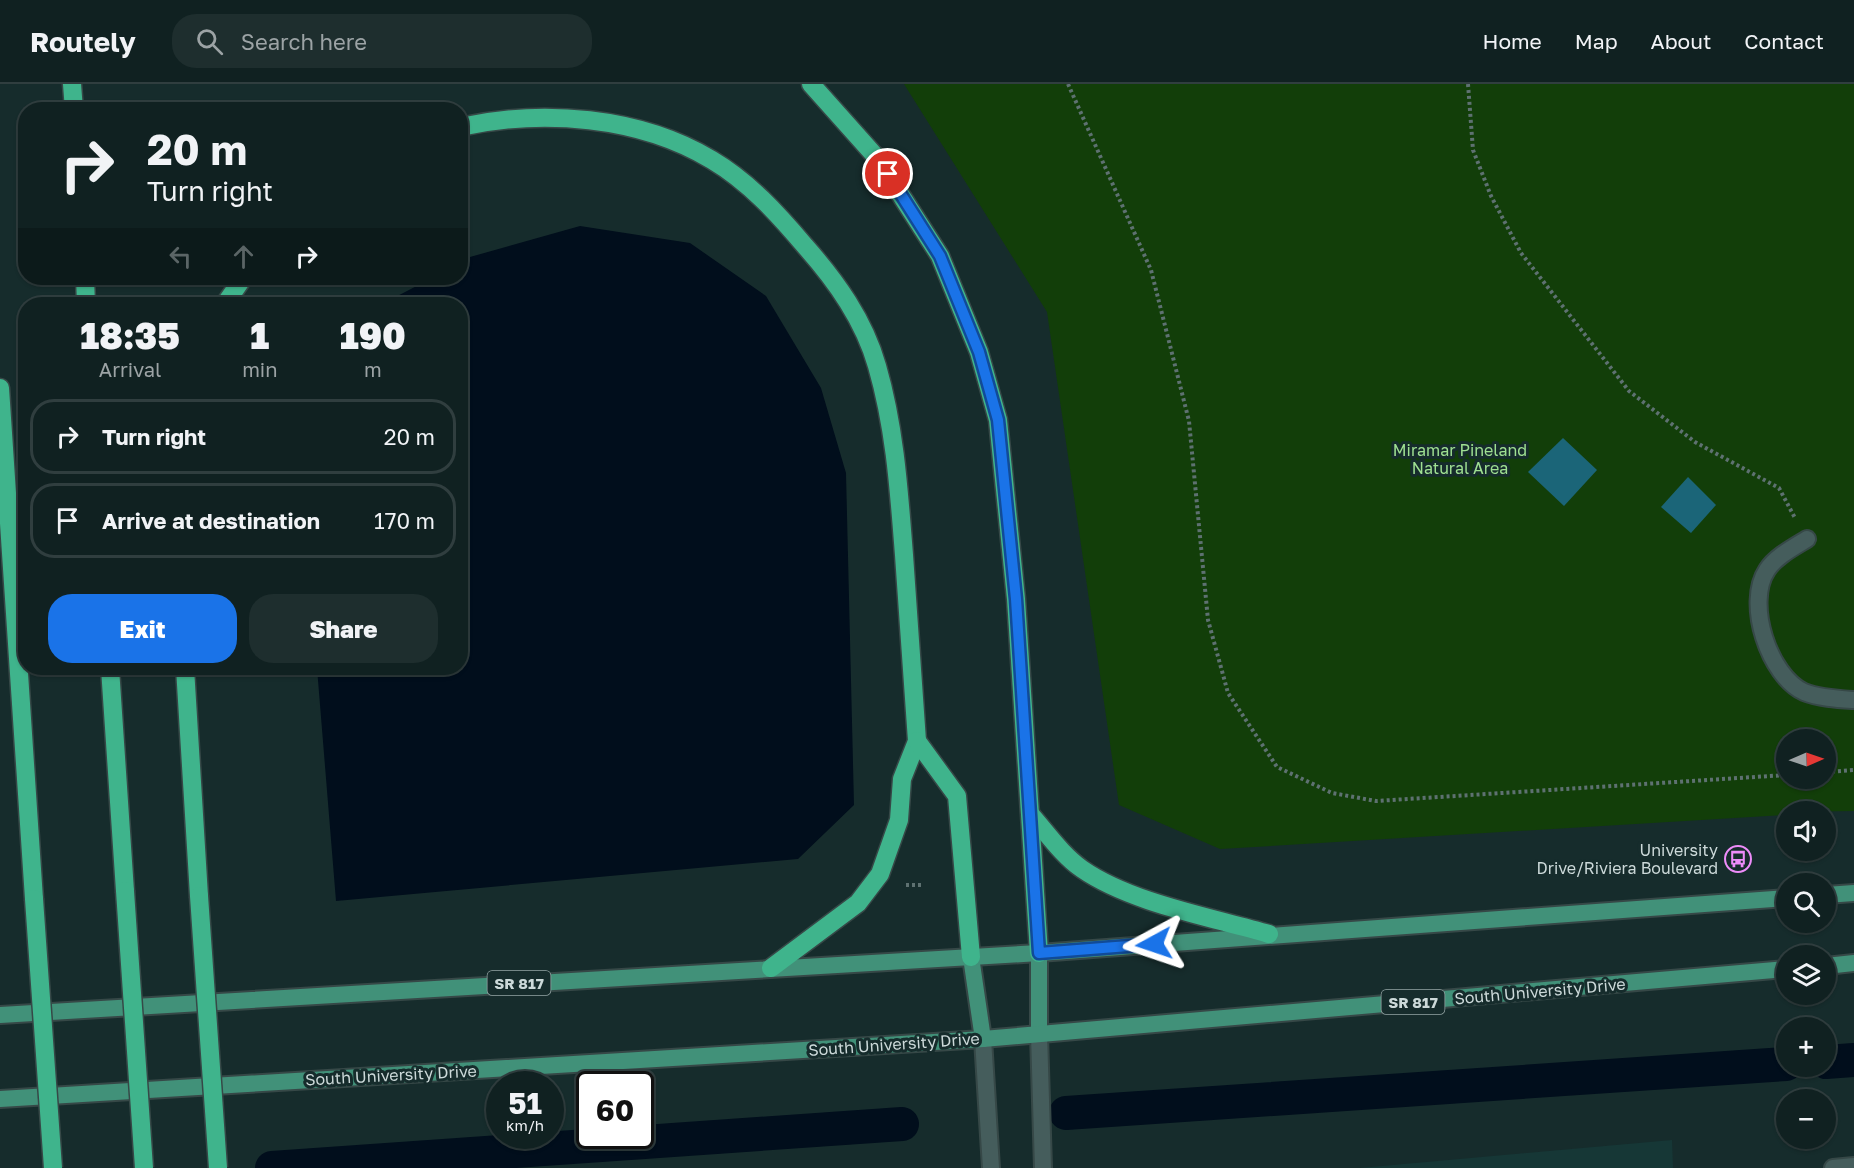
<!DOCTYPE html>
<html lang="en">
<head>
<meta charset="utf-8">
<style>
  body { margin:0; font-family:"Golos Text",sans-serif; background:#1e2e2e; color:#f1f3f6; height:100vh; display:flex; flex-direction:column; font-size:22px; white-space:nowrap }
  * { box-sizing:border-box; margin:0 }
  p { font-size:20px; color:#9ca3a5 }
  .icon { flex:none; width:33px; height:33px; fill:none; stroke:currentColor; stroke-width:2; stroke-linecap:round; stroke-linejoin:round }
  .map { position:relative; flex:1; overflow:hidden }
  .panel { position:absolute; left:18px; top:213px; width:450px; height:378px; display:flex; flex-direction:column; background:#102121; border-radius:24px; box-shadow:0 2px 4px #0004,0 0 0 2px #303e3f }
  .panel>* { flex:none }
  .top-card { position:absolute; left:18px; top:18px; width:450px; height:183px; border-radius:24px; box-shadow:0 2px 4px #0004,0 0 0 2px #303e3f; background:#102121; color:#f1f3f6; overflow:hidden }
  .needle { width:39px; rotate:88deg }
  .buttons { position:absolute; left:1776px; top:645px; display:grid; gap:12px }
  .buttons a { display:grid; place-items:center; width:60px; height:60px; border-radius:50%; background:#102121; box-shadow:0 2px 4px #0004,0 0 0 2px #303e3f; font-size:30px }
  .speed { position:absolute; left:486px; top:987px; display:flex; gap:12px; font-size:30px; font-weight:700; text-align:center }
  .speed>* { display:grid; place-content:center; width:78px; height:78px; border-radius:50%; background:#102121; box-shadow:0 2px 4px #0004,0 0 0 2px #303e3f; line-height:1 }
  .speed small { font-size:15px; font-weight:400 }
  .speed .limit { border:3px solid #111; border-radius:9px; background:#fff; color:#111 }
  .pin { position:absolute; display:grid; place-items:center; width:51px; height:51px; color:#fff; margin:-26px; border:3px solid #fff; border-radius:50%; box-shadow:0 2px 6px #0007 }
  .me { position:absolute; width:66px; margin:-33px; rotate:265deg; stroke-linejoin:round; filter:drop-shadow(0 0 4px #0008) }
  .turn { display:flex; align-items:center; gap:21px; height:126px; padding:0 30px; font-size:27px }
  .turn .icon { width:78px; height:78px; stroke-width:2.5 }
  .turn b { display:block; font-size:42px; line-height:51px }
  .lanes { display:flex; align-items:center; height:57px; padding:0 30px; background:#0003; justify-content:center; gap:30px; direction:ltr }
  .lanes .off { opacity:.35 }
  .eta { display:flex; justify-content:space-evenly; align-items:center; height:102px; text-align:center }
  .eta b { font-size:36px; font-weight:800; line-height:42px }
  .primary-button { display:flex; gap:12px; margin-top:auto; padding:12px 30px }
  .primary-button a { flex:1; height:69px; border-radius:24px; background:#1a73e8; color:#fff; font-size:24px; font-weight:800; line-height:69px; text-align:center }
  .primary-button a+a { background:#1e2e2e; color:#f1f3f6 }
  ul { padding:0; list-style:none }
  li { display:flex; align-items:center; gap:18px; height:75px; margin:0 12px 9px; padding:0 18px; border:3px solid #303e3f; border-radius:24px }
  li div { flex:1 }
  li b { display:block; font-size:22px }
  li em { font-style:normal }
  header { display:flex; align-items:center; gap:36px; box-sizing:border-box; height:84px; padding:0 30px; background:#102121; border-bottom:2px solid #303e3f }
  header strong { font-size:28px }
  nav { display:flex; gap:33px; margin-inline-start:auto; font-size:21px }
  .search { width:420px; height:54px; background:#1e2e2e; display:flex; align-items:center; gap:15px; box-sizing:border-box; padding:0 21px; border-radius:24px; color:#9ca3a5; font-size:22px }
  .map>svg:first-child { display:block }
  .built { fill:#163736 }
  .green { fill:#123e09; fill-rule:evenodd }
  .water { fill:#010e1c }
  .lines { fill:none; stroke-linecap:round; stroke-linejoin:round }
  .canal { stroke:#010e1c; stroke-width:34 }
  .building { fill:#1b6578 }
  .service-casing { stroke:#364847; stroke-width:20 }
  .minor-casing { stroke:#364847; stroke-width:20 }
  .primary-casing { stroke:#364847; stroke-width:20 }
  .motorway-casing { stroke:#364847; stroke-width:21 }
  .path { stroke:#5e7171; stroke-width:4; stroke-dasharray:3 3; stroke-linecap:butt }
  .service { stroke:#455d5c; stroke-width:16 }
  .minor { stroke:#455d5c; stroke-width:16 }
  .primary { stroke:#419179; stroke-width:16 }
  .motorway { stroke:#3fb48c; stroke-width:18 }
  .motorway-bridge-casing { stroke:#364847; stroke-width:21; stroke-linecap:butt }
  .motorway-bridge { stroke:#3fb48c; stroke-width:18 }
  .route-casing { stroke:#114b97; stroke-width:15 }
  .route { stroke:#1a73e8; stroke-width:10 }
  .labels { text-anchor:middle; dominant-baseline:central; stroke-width:6; stroke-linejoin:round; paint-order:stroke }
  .shield { fill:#162c2c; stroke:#95a5a5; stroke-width:1.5 }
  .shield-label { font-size:15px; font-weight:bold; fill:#ccd9d9 }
  .park-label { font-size:16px; fill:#9fe092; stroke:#162c2c }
  .poi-label { font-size:16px; fill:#ccd9d9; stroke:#162c2c; text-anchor:end }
  .street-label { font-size:16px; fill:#ccd9d9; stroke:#162c2c }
</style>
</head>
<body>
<header>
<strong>Routely</strong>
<div class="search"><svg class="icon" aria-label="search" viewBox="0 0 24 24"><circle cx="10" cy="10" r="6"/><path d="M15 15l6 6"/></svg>Search here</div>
<nav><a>Home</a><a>Map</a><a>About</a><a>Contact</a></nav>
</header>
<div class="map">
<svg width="1854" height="1084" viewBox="0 0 1854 1084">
  <rect width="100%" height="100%" fill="#162c2c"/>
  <!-- built -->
  <path class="built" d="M1672,1056l1,28h-313z"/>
  <!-- green -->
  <path class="green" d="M904,0h950v727l-68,1v3l-566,34 -101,-44 -72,-493zM1786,656h40v38h-40z"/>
  <!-- water -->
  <path class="water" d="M580,142l110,17 76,53 55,92 25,85 8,332 -56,54 -462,42 -19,-233h143v-364h-78l50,-26h28l1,-15 9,-6z"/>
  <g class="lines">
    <!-- canal -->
    <g class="canal">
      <path d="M1826,978l28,-2"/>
      <path d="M1066,1029l720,-49"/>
      <path d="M272,1084l630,-44"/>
    </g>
  </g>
  <!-- building -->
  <g class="building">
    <path d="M1563,354l34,32 -33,36 -36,-34z"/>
    <path d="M1688,393l28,28 -25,28 -30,-26z"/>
  </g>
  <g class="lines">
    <defs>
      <path id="service" d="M1807,455c-13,8 -32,18 -40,31 -22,33 2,106 37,122 15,6 34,7 50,8"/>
      <g id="minor">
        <path d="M1039,950l4,134"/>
        <path d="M983,955l8,129"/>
        <path d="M1833,1084l21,-2"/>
      </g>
      <g id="primary">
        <path d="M1826,811l28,-2"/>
        <path d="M1039,869v81"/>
        <path d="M971,873l12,82"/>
        <path d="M1826,882l28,-3"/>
        <path d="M0,931l1039,-62 747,-55"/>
        <path d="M0,1015l983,-60 803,-70"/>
      </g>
      <g id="motorway">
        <path d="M72,0l2,26"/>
        <path d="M811,0l66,74 63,98 39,96 19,68 18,179 23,354"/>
        <path d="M460,43c82,-18 179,-11 252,33 37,22 66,54 93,86 31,35 59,74 72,120 18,62 22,125 27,189 4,62 9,124 13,186l-15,38 -3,41 -19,54 -22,29 -87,65"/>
        <path d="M85,194l1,26"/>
        <path d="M225,220l18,-26"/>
        <path d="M0,304l34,511"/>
        <path d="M110,584l15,223"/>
        <path d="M185,584l14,228"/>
        <path d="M917,657l40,55 14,161"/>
        <path d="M1031,731c16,18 31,40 51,54 49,34 129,48 187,65"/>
      </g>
    </defs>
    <!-- service casing -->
    <use href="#service" class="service-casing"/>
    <!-- minor casing -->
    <use href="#minor" class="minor-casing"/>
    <!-- primary casing -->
    <use href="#primary" class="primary-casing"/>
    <!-- motorway casing -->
    <use href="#motorway" class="motorway-casing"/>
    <!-- path -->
    <g class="path">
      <path d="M1068,0l83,186 38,151 19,199 20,73 49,74 55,26 44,8 410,-26"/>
      <path d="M1468,0l5,66 18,46 30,57 108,138 66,51 84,46 16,30"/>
      <path d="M1826,688l28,-2"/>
      <path d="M906,801h16"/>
    </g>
    <!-- service -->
    <use href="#service" class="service"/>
    <!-- minor -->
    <use href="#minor" class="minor"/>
    <!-- primary -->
    <use href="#primary" class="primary"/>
    <!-- motorway -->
    <use href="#motorway" class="motorway"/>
    <defs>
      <g id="motorway-bridge">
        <path d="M125,807l19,277"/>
        <path d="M199,812l19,272"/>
        <path d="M34,815l19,269"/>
      </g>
    </defs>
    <!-- motorway-bridge casing -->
    <use href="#motorway-bridge" class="motorway-bridge-casing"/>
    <!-- motorway-bridge -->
    <use href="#motorway-bridge" class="motorway-bridge"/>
  </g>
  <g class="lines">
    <defs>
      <path id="route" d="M888,90l52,82 39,96 19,68 18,179 23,354 115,-9"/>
    </defs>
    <!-- route casing -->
    <use href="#route" class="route-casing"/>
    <!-- route -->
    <use href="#route" class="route"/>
  </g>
  <!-- icons -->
  <defs>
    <symbol id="bus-ring" viewBox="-11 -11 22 22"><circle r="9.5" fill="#162c2c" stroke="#ed8cf9" stroke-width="1.5"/><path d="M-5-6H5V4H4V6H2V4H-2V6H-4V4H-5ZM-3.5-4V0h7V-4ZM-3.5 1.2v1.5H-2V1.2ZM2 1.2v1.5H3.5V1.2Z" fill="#ed8cf9"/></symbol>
  </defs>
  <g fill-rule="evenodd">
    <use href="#bus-ring" x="1723" y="760" width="30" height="30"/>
  </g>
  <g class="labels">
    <!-- shield labels -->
    <g class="shield">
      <rect x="487.5" y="887" width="63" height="24" rx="4.5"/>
      <rect x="1381.5" y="906" width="63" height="24" rx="4.5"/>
    </g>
    <g class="shield-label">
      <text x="519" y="899">SR 817</text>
      <text x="1413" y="918">SR 817</text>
    </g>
    <!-- park labels -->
    <g class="park-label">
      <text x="1460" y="366">Miramar Pineland<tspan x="1460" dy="18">Natural Area</tspan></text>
    </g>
    <!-- poi labels -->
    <g class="poi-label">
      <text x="1718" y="766">University<tspan x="1718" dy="18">Drive/Riviera Boulevard</tspan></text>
    </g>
    <!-- street labels -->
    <g class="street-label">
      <text transform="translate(1540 907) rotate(-5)">South University Drive</text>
      <text transform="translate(894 960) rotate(-4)">South University Drive</text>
      <text transform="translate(391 991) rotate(-3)">South University Drive</text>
    </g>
  </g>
</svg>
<div class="buttons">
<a><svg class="needle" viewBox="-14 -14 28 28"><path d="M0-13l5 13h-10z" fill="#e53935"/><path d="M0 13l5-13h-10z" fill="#9ca3a5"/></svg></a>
<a><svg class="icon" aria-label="sound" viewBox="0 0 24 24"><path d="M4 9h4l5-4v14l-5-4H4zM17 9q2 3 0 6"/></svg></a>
<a><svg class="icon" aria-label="search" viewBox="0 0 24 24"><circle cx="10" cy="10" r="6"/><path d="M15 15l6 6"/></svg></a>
<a><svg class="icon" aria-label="layers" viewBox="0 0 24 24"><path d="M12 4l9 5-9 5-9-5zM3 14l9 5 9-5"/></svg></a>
<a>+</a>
<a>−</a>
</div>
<div class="speed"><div>51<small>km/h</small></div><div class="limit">60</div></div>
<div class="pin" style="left:888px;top:90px;background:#d93025"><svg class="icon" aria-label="arrive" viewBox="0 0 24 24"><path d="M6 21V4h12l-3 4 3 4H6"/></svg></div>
<svg class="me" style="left:1154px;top:860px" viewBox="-20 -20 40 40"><path d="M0-17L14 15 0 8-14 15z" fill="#1a73e8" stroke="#fff" stroke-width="4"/></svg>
<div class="top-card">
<div class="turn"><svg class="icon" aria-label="right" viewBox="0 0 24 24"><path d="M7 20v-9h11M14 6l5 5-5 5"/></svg><div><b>20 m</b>Turn right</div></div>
<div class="lanes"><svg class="icon off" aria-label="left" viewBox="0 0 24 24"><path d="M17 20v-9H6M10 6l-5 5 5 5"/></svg><svg class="icon off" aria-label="ahead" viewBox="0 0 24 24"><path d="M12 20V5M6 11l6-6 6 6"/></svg><svg class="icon" aria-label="right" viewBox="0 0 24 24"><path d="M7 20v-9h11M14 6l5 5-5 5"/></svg></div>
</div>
<section class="panel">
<div class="eta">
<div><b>18:35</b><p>Arrival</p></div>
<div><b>1</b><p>min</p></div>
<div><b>190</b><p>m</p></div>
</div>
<ul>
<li><svg class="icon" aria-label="right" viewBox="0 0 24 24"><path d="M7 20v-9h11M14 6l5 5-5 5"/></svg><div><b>Turn right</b></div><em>20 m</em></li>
<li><svg class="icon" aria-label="arrive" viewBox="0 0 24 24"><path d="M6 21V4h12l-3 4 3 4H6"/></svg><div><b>Arrive at destination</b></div><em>170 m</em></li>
</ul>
<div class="primary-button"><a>Exit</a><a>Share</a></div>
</section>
</div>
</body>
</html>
